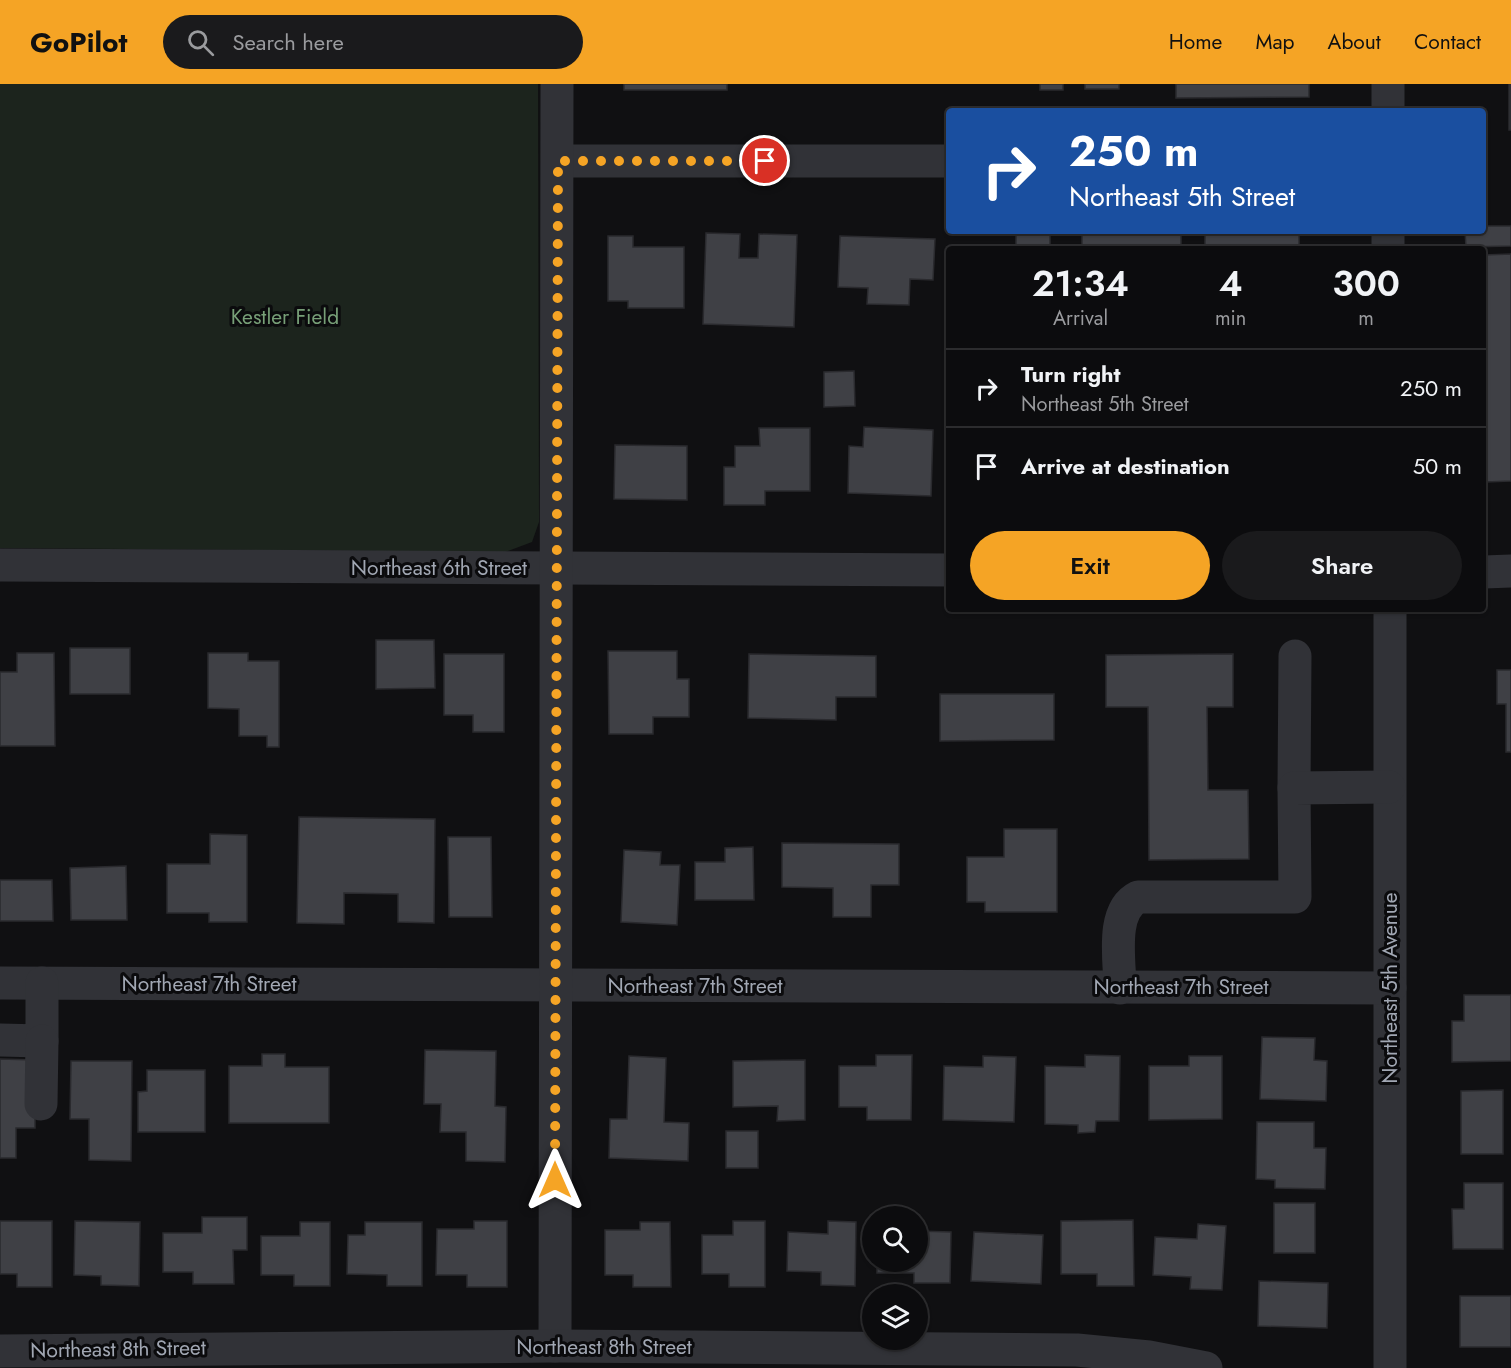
<!DOCTYPE html>
<html lang="en">
<head>
<meta charset="utf-8">
<style>
  body { margin:0; font-family:Jost,sans-serif; background:#1a1a1c; color:#f1f3f6; height:100vh; display:flex; flex-direction:column; font-size:22px; white-space:nowrap }
  * { box-sizing:border-box; margin:0 }
  p { font-size:20px; color:#9a9b9e }
  .icon { flex:none; width:33px; height:33px; fill:none; stroke:currentColor; stroke-width:2; stroke-linecap:round; stroke-linejoin:round }
  .map { position:relative; flex:1; overflow:hidden }
  .panel { position:absolute; left:946px; top:162px; width:540px; height:366px; display:flex; flex-direction:column; background:#0c0c0e; border-radius:6px; box-shadow:0 2px 4px #0004,0 0 0 2px #2c2c2e }
  .panel>* { flex:none }
  .banner { position:absolute; left:946px; top:24px; width:540px; height:126px; border-radius:6px; box-shadow:0 2px 4px #0004,0 0 0 2px #2c2c2e; background:#1a4fa0; color:#fff; overflow:hidden }
  .buttons { position:absolute; left:862px; top:1122px; display:grid; gap:12px }
  .buttons a { display:grid; place-items:center; width:66px; height:66px; border-radius:50%; background:#0c0c0e; box-shadow:0 2px 4px #0004,0 0 0 2px #2c2c2e; font-size:30px }
  .pin { position:absolute; display:grid; place-items:center; width:51px; height:51px; color:#fff; margin:-26px; border:3px solid #fff; border-radius:50%; box-shadow:0 2px 6px #0007 }
  .me { position:absolute; width:66px; margin:-33px; rotate:0deg; stroke-linejoin:round; filter:drop-shadow(0 0 4px #0008) }
  .turn { display:flex; align-items:center; gap:21px; height:126px; padding:0 24px; font-size:27px }
  .turn .icon { width:78px; height:78px; stroke-width:2.5 }
  .turn b { display:block; font-size:42px; line-height:51px }
  .eta { display:flex; justify-content:space-evenly; align-items:center; height:102px; text-align:center }
  .eta b { font-size:36px; font-weight:600; line-height:42px }
  .button { display:flex; gap:12px; margin-top:auto; padding:12px 24px }
  .button a { flex:1; height:69px; border-radius:36px; background:#f5a425; color:#111; font-size:24px; font-weight:600; line-height:69px; text-align:center }
  .button a+a { background:#1a1a1c; color:#f1f3f6 }
  ul { padding:0; list-style:none }
  li { display:flex; align-items:center; gap:18px; height:78px; padding:0 24px; border-top:2px solid #2c2c2e }
  li div { flex:1 }
  li b { display:block; font-size:22px }
  li em { font-style:normal }
  header { display:flex; align-items:center; gap:36px; box-sizing:border-box; height:84px; padding:0 30px; background:#f5a425; color:#111 }
  header strong { font-size:28px }
  nav { display:flex; gap:33px; margin-inline-start:auto; font-size:21px }
  .search { width:420px; height:54px; background:#1a1a1c; display:flex; align-items:center; gap:15px; box-sizing:border-box; padding:0 21px; border-radius:33px; color:#9a9b9e; font-size:22px }
  .map>svg:first-child { display:block }
  .green { fill:#1c241d }
  .building { fill:#3f4045; stroke:#2a2a2e; stroke-width:1.5 }
  .lines { fill:none; stroke-linecap:round; stroke-linejoin:round }
  .minor { stroke:#313237; stroke-width:33 }
  .route { stroke:#f5a425; stroke-width:10; stroke-dasharray:0 18 }
  .labels { text-anchor:middle; dominant-baseline:central; stroke-width:6; stroke-linejoin:round; paint-order:stroke }
  .park-label { font-size:21px; fill:#779f77; stroke:#0b0b0d }
  .street-label { font-size:21px; fill:#a1a7b3; stroke:#0b0b0d }
</style>
</head>
<body>
<header>
<strong>GoPilot</strong>
<div class="search"><svg class="icon" aria-label="search" viewBox="0 0 24 24"><circle cx="10" cy="10" r="6"/><path d="M15 15l6 6"/></svg>Search here</div>
<nav><a>Home</a><a>Map</a><a>About</a><a>Contact</a></nav>
</header>
<div class="map">
<svg width="1511" height="1284" viewBox="0 0 1511 1284">
  <rect width="100%" height="100%" fill="#101012"/>
  <!-- green -->
  <path class="green" d="M0,0h538l1,438 -7,20 -27,10 -505,-4z"/>
  <!-- building -->
  <g class="building">
    <rect x="624" y="0" width="103" height="6"/>
    <rect x="1040" y="0" width="23" height="6"/>
    <rect x="1085" y="0" width="34" height="5"/>
    <path d="M1176,0h133v13l-133,1z"/>
    <rect x="1509" y="0" width="2" height="46"/>
    <path d="M1484,142h27v20l-45,1 -1,-16h19z"/>
    <rect x="1205" y="147" width="94" height="18"/>
    <path d="M706,149l34,1 -1,24h19l1,-24 38,1 -3,92 -91,-3z"/>
    <rect x="1082" y="149" width="99" height="16"/>
    <path d="M1016,150h34v15h-85v-3h51z"/>
    <path d="M608,152h25v11h51v61h-56v-7h-20z"/>
    <path d="M840,152l95,3 -2,41 -23,-1 -1,26 -42,-1 1,-16 -30,-1z"/>
    <path d="M1511,170v227l-25,1 -2,-227z"/>
    <path d="M854,287l1,35 -31,1v-35z"/>
    <path d="M864,343l69,3 -2,66 -83,-3 1,-47 14,1z"/>
    <path d="M759,344h51v63h-45v14h-41v-38h11v-21h25z"/>
    <path d="M615,361l72,1v54l-73,-1z"/>
    <path d="M376,556h58l1,48 -59,1z"/>
    <rect x="70" y="564" width="60" height="46"/>
    <path d="M608,567h69v28h12v38h-36v17h-44z"/>
    <path d="M17,569h37l1,93h-55v-74h17z"/>
    <path d="M208,569h40v8h31v86h-12v-11h-28v-27l-31,-1z"/>
    <path d="M444,570h60v78h-31v-17h-29z"/>
    <path d="M749,570l127,2v41h-40v23l-88,-2z"/>
    <path d="M1233,570v53h-26l1,83h40l1,69 -100,1 -1,-153h-42v-52z"/>
    <path d="M1497,586h14v82h-5v-48h-9z"/>
    <path d="M940,610h114v46l-114,1z"/>
    <path d="M299,733l136,2 -1,104 -36,-1v-28l-54,-1v31l-47,-1z"/>
    <path d="M1004,745h53v83h-72v-10h-18v-45h37z"/>
    <path d="M210,750l37,1v87h-38v-9h-42v-49h43z"/>
    <path d="M448,753h43l1,80h-43z"/>
    <path d="M782,759l117,1v41h-28v32h-38v-29l-51,-1z"/>
    <path d="M753,763l1,53h-59v-38h30v-14z"/>
    <path d="M624,766l37,2 -1,13h20l-3,60 -56,-3z"/>
    <path d="M126,782l1,54h-56l-1,-52z"/>
    <path d="M0,796h52l1,41h-53z"/>
    <path d="M1464,911h47v66l-59,1v-41h12z"/>
    <path d="M1262,953l53,1 -1,22 13,1 -1,40 -66,-2z"/>
    <path d="M425,966l71,1 -1,55 11,1 -1,55 -39,-1v-29h-26l1,-28h-17z"/>
    <path d="M262,970h23v13h44v56h-100v-57h33z"/>
    <path d="M876,971h36l-1,65h-44v-13h-28v-41h37z"/>
    <path d="M1085,971l35,1 -1,65h-23l-1,11 -17,1v-8l-33,-1v-58l40,1z"/>
    <path d="M629,972l37,2 -2,64 25,1 -1,38 -79,-3 1,-39h17z"/>
    <path d="M983,972l33,1 -2,65 -71,-2 1,-54 39,1z"/>
    <path d="M1189,972h33v63l-73,1v-54h40z"/>
    <path d="M0,975l35,1v68h-19v30h-16z"/>
    <path d="M805,976v60l-28,1 1,-15 -45,1v-46z"/>
    <path d="M71,977h61l-1,100 -42,-1v-41h-19z"/>
    <path d="M147,986h58v62h-67v-40l9,-1z"/>
    <path d="M1503,1006v64h-42v-63z"/>
    <path d="M1257,1038h57v26h12l-1,41 -50,-1v-8l-19,-1z"/>
    <rect x="726" y="1047" width="32" height="37"/>
    <path d="M1464,1099h39v66h-50l-1,-40h12z"/>
    <rect x="1274" y="1119" width="41" height="50"/>
    <path d="M202,1133h45v33h-14l1,34h-41v-12h-30v-39h39z"/>
    <path d="M1133,1136l1,66h-37v-12h-36v-53z"/>
    <path d="M0,1137h52v66h-35v-13h-17z"/>
    <path d="M75,1137l65,1 -1,64 -38,-1v-9l-27,-1z"/>
    <path d="M474,1137h33v66h-40v-12h-31l1,-46h37z"/>
    <path d="M733,1137h32v66h-36v-13h-27v-39h31z"/>
    <path d="M828,1137l28,1 -1,64 -34,-1v-13l-34,-1 1,-39 40,2z"/>
    <path d="M300,1138h30v64h-36v-11h-33v-39h39z"/>
    <path d="M365,1138h57v64h-35v-11l-40,-1 1,-39h17z"/>
    <path d="M640,1138h30l1,65h-38v-12h-28v-45h35z"/>
    <path d="M1198,1140l28,2 -4,64 -32,-1 1,-12 -38,-2 2,-38 42,2z"/>
    <path d="M918,1147l33,1 -1,51h-36v-10h-37v-11h41z"/>
    <path d="M974,1148l69,3 -2,49 -70,-3z"/>
    <path d="M1259,1197l69,2 -1,45 -69,-2z"/>
    <rect x="1460" y="1212" width="51" height="51"/>
  </g>
  <g class="lines">
    <!-- minor -->
    <g class="minor">
      <path d="M1388,27v-27"/>
      <path d="M558,77h392"/>
      <path d="M1388,165v-18"/>
      <path d="M0,481l950,5"/>
      <path d="M1484,488l27,-1"/>
      <path d="M1390,525v759"/>
      <path d="M1294,704l1,-132"/>
      <path d="M0,899l1390,5"/>
      <path d="M1120,904c0,-26 -10,-77 18,-91h157l-1,-109 95,-1"/>
      <path d="M0,956l42,1v-58"/>
      <path d="M41,1020l1,-63"/>
      <path d="M555,1262l2,-1262"/>
      <path d="M0,1267l555,-5 522,4 72,7 57,11"/>
    </g>
  </g>
  <g class="lines">
    <!-- route -->
    <path class="route" d="M555,1096l3,-1019h207"/>
  </g>
  <g class="labels">
    <!-- park labels -->
    <g class="park-label">
      <text x="285" y="233">Kestler Field</text>
    </g>
    <!-- street labels -->
    <g class="street-label">
      <text x="439" y="484">Northeast 6th Street</text>
      <text x="209" y="900">Northeast 7th Street</text>
      <text x="695" y="902">Northeast 7th Street</text>
      <text x="1181" y="903">Northeast 7th Street</text>
      <text transform="translate(1390 904) rotate(-90)">Northeast 5th Avenue</text>
      <text x="604" y="1263">Northeast 8th Street</text>
      <text transform="translate(118 1265) rotate(-1)">Northeast 8th Street</text>
    </g>
  </g>
</svg>
<div class="buttons">
<a><svg class="icon" aria-label="search" viewBox="0 0 24 24"><circle cx="10" cy="10" r="6"/><path d="M15 15l6 6"/></svg></a>
<a><svg class="icon" aria-label="layers" viewBox="0 0 24 24"><path d="M12 4l9 5-9 5-9-5zM3 14l9 5 9-5"/></svg></a>
</div>
<div class="pin" style="left:765px;top:77px;background:#d93025"><svg class="icon" aria-label="arrive" viewBox="0 0 24 24"><path d="M6 21V4h12l-3 4 3 4H6"/></svg></div>
<svg class="me" style="left:555px;top:1096px" viewBox="-20 -20 40 40"><path d="M0-17L14 15 0 8-14 15z" fill="#f5a425" stroke="#fff" stroke-width="4"/></svg>
<div class="banner">
<div class="turn"><svg class="icon" aria-label="right" viewBox="0 0 24 24"><path d="M7 20v-9h11M14 6l5 5-5 5"/></svg><div><b>250 m</b>Northeast 5th Street</div></div>
</div>
<section class="panel">
<div class="eta">
<div><b>21:34</b><p>Arrival</p></div>
<div><b>4</b><p>min</p></div>
<div><b>300</b><p>m</p></div>
</div>
<ul>
<li><svg class="icon" aria-label="right" viewBox="0 0 24 24"><path d="M7 20v-9h11M14 6l5 5-5 5"/></svg><div><b>Turn right</b><p>Northeast 5th Street</p></div><em>250 m</em></li>
<li><svg class="icon" aria-label="arrive" viewBox="0 0 24 24"><path d="M6 21V4h12l-3 4 3 4H6"/></svg><div><b>Arrive at destination</b></div><em>50 m</em></li>
</ul>
<div class="button"><a>Exit</a><a>Share</a></div>
</section>
</div>
</body>
</html>
